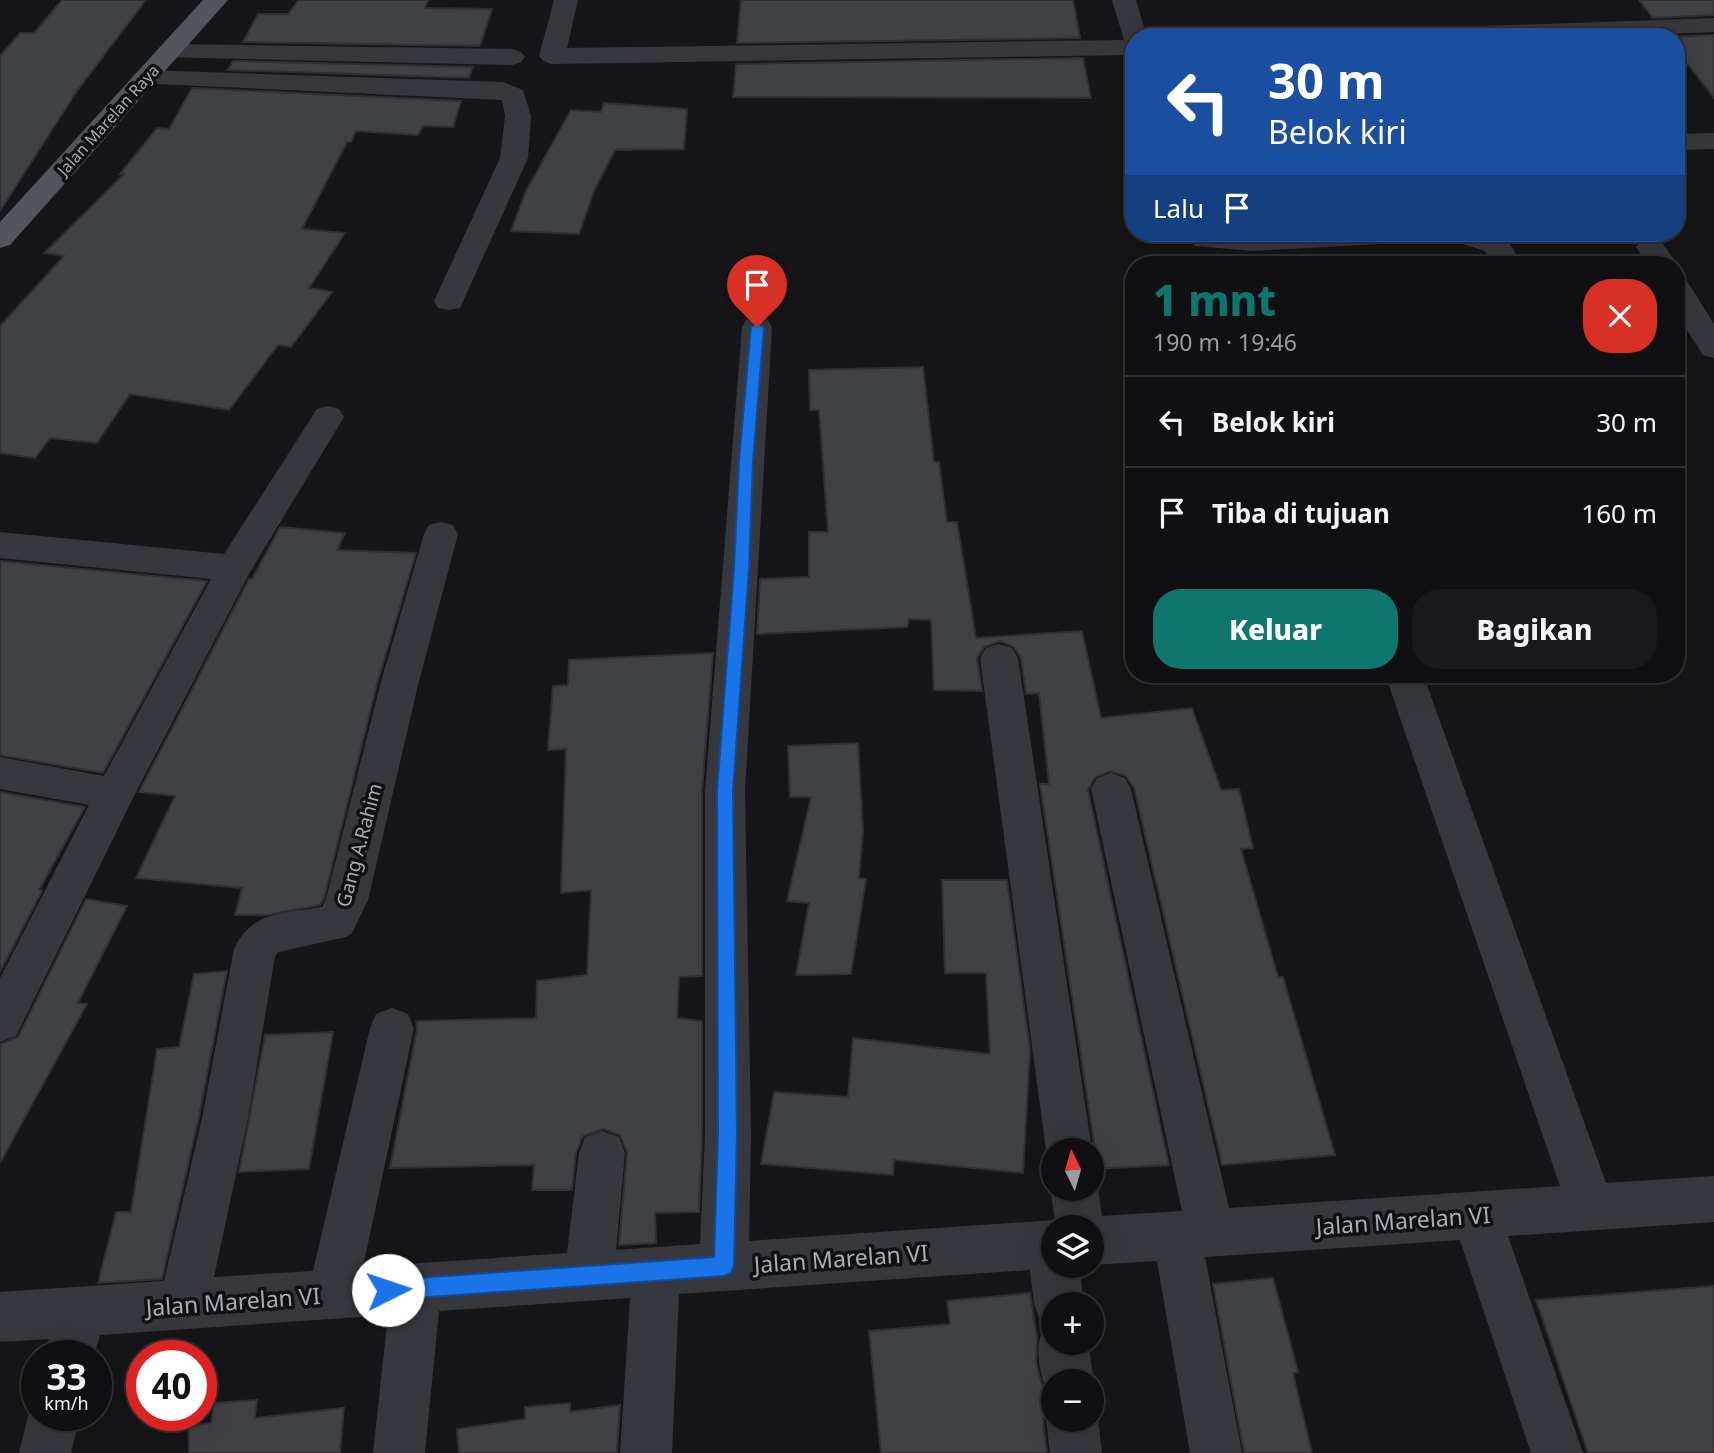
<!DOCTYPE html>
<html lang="id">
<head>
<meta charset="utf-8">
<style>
  body { margin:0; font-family:"Noto Sans",sans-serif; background:#19191b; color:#f1f3f6; height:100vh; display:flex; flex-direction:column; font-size:26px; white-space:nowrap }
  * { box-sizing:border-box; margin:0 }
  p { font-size:23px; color:#9c9d9f }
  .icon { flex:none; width:38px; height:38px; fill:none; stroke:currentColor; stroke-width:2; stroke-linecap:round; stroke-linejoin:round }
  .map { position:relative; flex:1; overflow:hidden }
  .sheet { position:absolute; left:1125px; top:256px; width:560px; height:427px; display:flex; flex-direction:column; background:#101012; border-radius:28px; box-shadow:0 7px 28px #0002,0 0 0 2px #303032 }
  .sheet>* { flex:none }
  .banner { position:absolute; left:1125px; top:28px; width:560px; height:214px; border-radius:28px; box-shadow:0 7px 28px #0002,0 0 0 2px #303032; background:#1a4fa0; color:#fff; overflow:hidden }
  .needle { width:46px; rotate:355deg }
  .tools { position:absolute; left:1041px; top:1138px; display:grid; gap:14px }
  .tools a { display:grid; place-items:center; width:63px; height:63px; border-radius:50%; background:#101012; box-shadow:0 7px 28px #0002,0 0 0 2px #303032; font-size:35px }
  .speed { position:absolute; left:21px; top:1340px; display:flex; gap:14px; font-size:35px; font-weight:700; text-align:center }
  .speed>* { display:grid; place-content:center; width:91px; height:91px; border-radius:50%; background:#101012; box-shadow:0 7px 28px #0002,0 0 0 2px #303032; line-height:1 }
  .speed small { font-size:18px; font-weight:400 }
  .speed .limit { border:10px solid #d22; background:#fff; color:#111 }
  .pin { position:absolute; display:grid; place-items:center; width:60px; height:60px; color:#fff; margin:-72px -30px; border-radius:50% 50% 50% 0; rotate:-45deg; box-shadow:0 0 7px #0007 }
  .pin .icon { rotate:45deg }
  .me { position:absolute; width:77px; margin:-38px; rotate:86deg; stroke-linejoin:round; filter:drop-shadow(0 0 5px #0008) }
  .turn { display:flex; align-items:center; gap:24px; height:147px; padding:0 28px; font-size:32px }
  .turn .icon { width:91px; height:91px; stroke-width:2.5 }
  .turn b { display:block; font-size:49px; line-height:60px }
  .then { display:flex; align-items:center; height:66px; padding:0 28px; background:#0003; gap:14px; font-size:26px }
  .round { display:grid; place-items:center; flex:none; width:74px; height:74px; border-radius:28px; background:#19191b }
  .headline { display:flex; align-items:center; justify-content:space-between; height:119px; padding:0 28px }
  h1 { font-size:42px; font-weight:800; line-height:52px; color:#0f766e }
  .cta { display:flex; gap:14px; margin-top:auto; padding:14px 28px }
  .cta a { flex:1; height:80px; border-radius:28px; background:#0f766e; color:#fff; font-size:28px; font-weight:800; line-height:80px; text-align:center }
  .cta a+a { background:#19191b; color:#f1f3f6 }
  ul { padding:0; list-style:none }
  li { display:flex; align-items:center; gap:21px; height:91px; padding:0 28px; border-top:2px solid #303032 }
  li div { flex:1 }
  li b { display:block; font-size:26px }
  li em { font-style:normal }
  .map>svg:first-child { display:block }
  .building { fill:#404145; stroke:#303034; stroke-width:2 }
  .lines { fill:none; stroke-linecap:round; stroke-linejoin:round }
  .minor { fill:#37383d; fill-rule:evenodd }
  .major { fill:#53555c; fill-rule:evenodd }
  .route { fill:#1a73e8; stroke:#114b97; stroke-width:2 }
  .labels { text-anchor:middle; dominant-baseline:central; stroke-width:7; stroke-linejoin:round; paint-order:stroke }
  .far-street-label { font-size:16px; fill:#a8adb8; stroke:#111113 }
  .street-label { font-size:19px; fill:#a8adb8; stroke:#111113 }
  .near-street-label { font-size:23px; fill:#a8adb8; stroke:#111113 }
</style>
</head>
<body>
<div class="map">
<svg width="1714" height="1453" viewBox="0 0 1714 1453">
  <rect width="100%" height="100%" fill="#161618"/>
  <!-- building -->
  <g class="building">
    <path d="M62,0h84l-69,91 -77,120v-155l20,-23h14z"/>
    <path d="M299,0h129l-3,8 67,1 -12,37 -237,-4 15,-28h30z"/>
    <path d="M741,0h332l7,38 -343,5z"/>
    <path d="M1639,0h75v15l-61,3z"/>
    <path d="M1714,35v63l-38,-49v-12h-9z"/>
    <path d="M1083,58l8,40 -358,-1 3,-33z"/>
    <path d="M233,61l240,6 -4,11 -241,-8z"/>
    <path d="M192,88l269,13 -8,26 -30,-1 -5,9 -62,-4 -5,11h-4l-45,87 43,4 -36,55 23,4 -41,55 -13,-2 -49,65 -99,-16 -33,49 -47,-5 -15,20 -35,-5v-127l64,-70 -20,-3 80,-79h-4l37,-46 12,1z"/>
    <path d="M604,103l83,6 -3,40 -69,1 -21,41 -15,43 -68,-3 15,-40 45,-81 30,2z"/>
    <path d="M923,367l11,95h5l8,60h10l19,116 106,-7 19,87 91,-10 29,82 18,-1 14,59 -12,1 37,128h5l52,178 -113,10 -88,-377 -8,-12 -16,-5 -15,6 -7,13 81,375 -76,4 -1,-16 3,-3 -55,-366h9l-10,-91 -13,1 -5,-36 -7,-11 -14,-6 -16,6 -7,11 5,33 -48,-1 -3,-70 -22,-1 -2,8 -150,7 3,-55 49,-2v-45h19l-9,-122h-9l-1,-40z"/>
    <path d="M280,527l65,6 -8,17 79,3 -39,131 -53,214 -4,7 -53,10h-32l7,-27 -106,-10 39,-82 -36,-4 110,-213h3z"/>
    <path d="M0,561l207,20 -104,192 -103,-18z"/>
    <path d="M713,653l-11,138v185l-23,1 -2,41 25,3v113l-3,78 -44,1 1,30 -37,2 8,-93 -7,-17 -17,-6 -20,7 -7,17 -4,37h-40l2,-25 -144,3 27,-139 -1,-8 120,-3 1,-37 50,-6 4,-85 -30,3 5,-144 -18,1 5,-64 15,-1 1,-25z"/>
    <path d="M858,743l5,88 -4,47 7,1 -15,95 -55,1 13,-72 -22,-2 24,-104h-21l-2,-51z"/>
    <path d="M0,792l85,15 -46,83 3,1 -42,81z"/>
    <path d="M942,880h65l23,170 -7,123 -129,-13 -1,15 -132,-11 13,-72 74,5 5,-59 137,16 -4,-81h-41z"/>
    <path d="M86,899l41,7 -49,97 9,1 -87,159v-119l18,-7z"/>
    <path d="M227,971l-28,146 -37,162 -64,4 18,-71h15l26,-163 22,-2 15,-73z"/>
    <path d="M333,1032l-24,137 -70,3 26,-137z"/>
    <path d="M1273,1278l25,94 -5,1 19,80h-68l-31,-169z"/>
    <path d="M1714,1286v167h-126l-52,-153z"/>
    <path d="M1030,1293l7,45 -1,24 12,46 -5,11 4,34h-166l-12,-122 81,-7 -3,-23z"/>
    <path d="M257,1400l-2,18 89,-10 -4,45h-151l-1,-27 23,-3 3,-20z"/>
    <path d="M570,1403v9l50,-7 -3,48h-158l-2,-24 68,-10v-12z"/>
  </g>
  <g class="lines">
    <!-- minor -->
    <g class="minor">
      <path d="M554,0h24l-11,48 557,-8 -12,-40h24l11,37h-13v18l-582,9 -9,-3 -4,-5z"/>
      <path d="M1714,18v14l-111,5h-215l3,-5 9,-3z"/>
      <path d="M169,44l343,5 9,3 4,5 -4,5 -9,3 -352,-8 -4,-5 4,-5z"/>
      <path d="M145,70l358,12 20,8 8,26 -3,42 -68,150 -11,2 -11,-2 -4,-7 66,-143 5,-42 -3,-16 -366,-17 -4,-5 4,-5z"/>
      <path d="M1714,133v16l-38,1v-16z"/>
      <path d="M1188,233h300l19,6 15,25h-30l-7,-13 -34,-11 -198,11 -58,-5z"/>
      <path d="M1651,238l10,3 16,23h-30l-11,-17 5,-6z"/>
      <path d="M1676,279l11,2 27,43v34l-11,-3 -27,-42z"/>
      <path d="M757,317l11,3 4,7 -27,464 6,343 -2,107 306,-21 -5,-32 4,-8v8h38v-13l6,13 4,28 80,-5 -91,-422 6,-11 14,-5 14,5 6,11 98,419 331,-22 -175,-512h38l183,509 108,-7v46l-206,14 75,217h-52l-71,-213 -255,17 37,196h-52l-33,-192 -65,4v-38h-38v38h25l5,39h-30v38h34l6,39 -2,4v-4h-38v20l-4,-2c-10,-23 -18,-53 -4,-75l-5,-2 -7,-18 -4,-34 -351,24 -7,159h-52l10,-155 -191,13 -14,142h-52l15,-138 -288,20 -6,21h-50l5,-17 -49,3v-50l164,-11 38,-163 32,-169c18,-39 50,-35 88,-42l4,-8 54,-214 44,-151 5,-9 12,-3 12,3 5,9 -40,151 -50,215 -16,33 -6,4 -68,15 -3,4 -27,162 -34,159 99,-6 57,-243 6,-14 16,-6 16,6 6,14 -51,239 204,-14 12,-100 6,-16 17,-6 17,6 6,16 -9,97 84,-6 5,-110v-343l37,-464 4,-7z"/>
      <path d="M328,406l11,3 5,8 -94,155 -117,226 -117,238 -16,6v-64l89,-173 -89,-16v-32l104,19 107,-197 -211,-21v-26l224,22 93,-145z"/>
      <path d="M999,644l13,4 6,10 74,492h-38v16l-8,-16 -66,-492 6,-10z"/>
      <path d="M37,1397v19h43l-9,37h-52l9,-37z"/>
      <path d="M1054,1401v18h38v-14l6,14 4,34h-52l-4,-34z"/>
    </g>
    <!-- major -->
    <path class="major" d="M203,0h25l-218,245 -10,3v-26z"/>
  </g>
  <!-- route -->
  <path class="route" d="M757,323l7,4 -11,134 -4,107 -16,223 4,343 -3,132 -3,7 -7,3 -336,24 -7,-3 -3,-7 3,-7 7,-3 326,-23 4,-123 -1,-343 17,-223 5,-107 12,-134z"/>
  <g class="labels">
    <!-- far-street labels -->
    <g class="far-street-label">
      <text transform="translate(108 120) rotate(-48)">Jalan Marelan Raya</text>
    </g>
    <!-- street labels -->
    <g class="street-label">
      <text transform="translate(359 845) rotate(-75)">Gang A.Rahim</text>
    </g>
    <!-- near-street labels -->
    <g class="near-street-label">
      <text transform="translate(1403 1220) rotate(-4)">Jalan Marelan VI</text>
      <text transform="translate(841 1258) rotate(-4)">Jalan Marelan VI</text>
      <text transform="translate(233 1301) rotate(-4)">Jalan Marelan VI</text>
    </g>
  </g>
</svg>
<div class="tools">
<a><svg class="needle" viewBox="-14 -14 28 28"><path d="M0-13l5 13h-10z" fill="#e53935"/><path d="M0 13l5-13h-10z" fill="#9c9d9f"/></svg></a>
<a><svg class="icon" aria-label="layers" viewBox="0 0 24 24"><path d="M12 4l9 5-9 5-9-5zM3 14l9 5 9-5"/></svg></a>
<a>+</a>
<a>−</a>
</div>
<div class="speed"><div>33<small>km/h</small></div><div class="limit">40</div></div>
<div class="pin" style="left:757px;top:327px;background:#d93025"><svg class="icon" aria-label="arrive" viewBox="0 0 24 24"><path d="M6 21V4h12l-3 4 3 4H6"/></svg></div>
<svg class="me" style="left:388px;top:1290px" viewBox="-20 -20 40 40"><circle r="19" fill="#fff"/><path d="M0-13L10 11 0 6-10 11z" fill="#1a73e8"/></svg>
<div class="banner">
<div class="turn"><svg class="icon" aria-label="left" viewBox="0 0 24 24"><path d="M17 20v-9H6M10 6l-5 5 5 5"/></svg><div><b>30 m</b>Belok kiri</div></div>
<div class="then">Lalu<svg class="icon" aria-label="arrive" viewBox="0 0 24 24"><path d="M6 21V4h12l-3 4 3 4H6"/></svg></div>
</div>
<section class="sheet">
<div class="headline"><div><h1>1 mnt</h1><p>190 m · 19:46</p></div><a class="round" style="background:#d93025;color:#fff"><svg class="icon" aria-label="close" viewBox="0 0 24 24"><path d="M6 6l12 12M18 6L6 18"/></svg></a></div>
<ul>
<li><svg class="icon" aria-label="left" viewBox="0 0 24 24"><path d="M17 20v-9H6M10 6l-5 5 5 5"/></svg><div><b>Belok kiri</b></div><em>30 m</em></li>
<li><svg class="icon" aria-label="arrive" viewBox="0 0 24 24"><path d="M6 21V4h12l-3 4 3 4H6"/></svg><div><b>Tiba di tujuan</b></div><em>160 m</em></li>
</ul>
<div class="cta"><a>Keluar</a><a>Bagikan</a></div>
</section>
</div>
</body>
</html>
